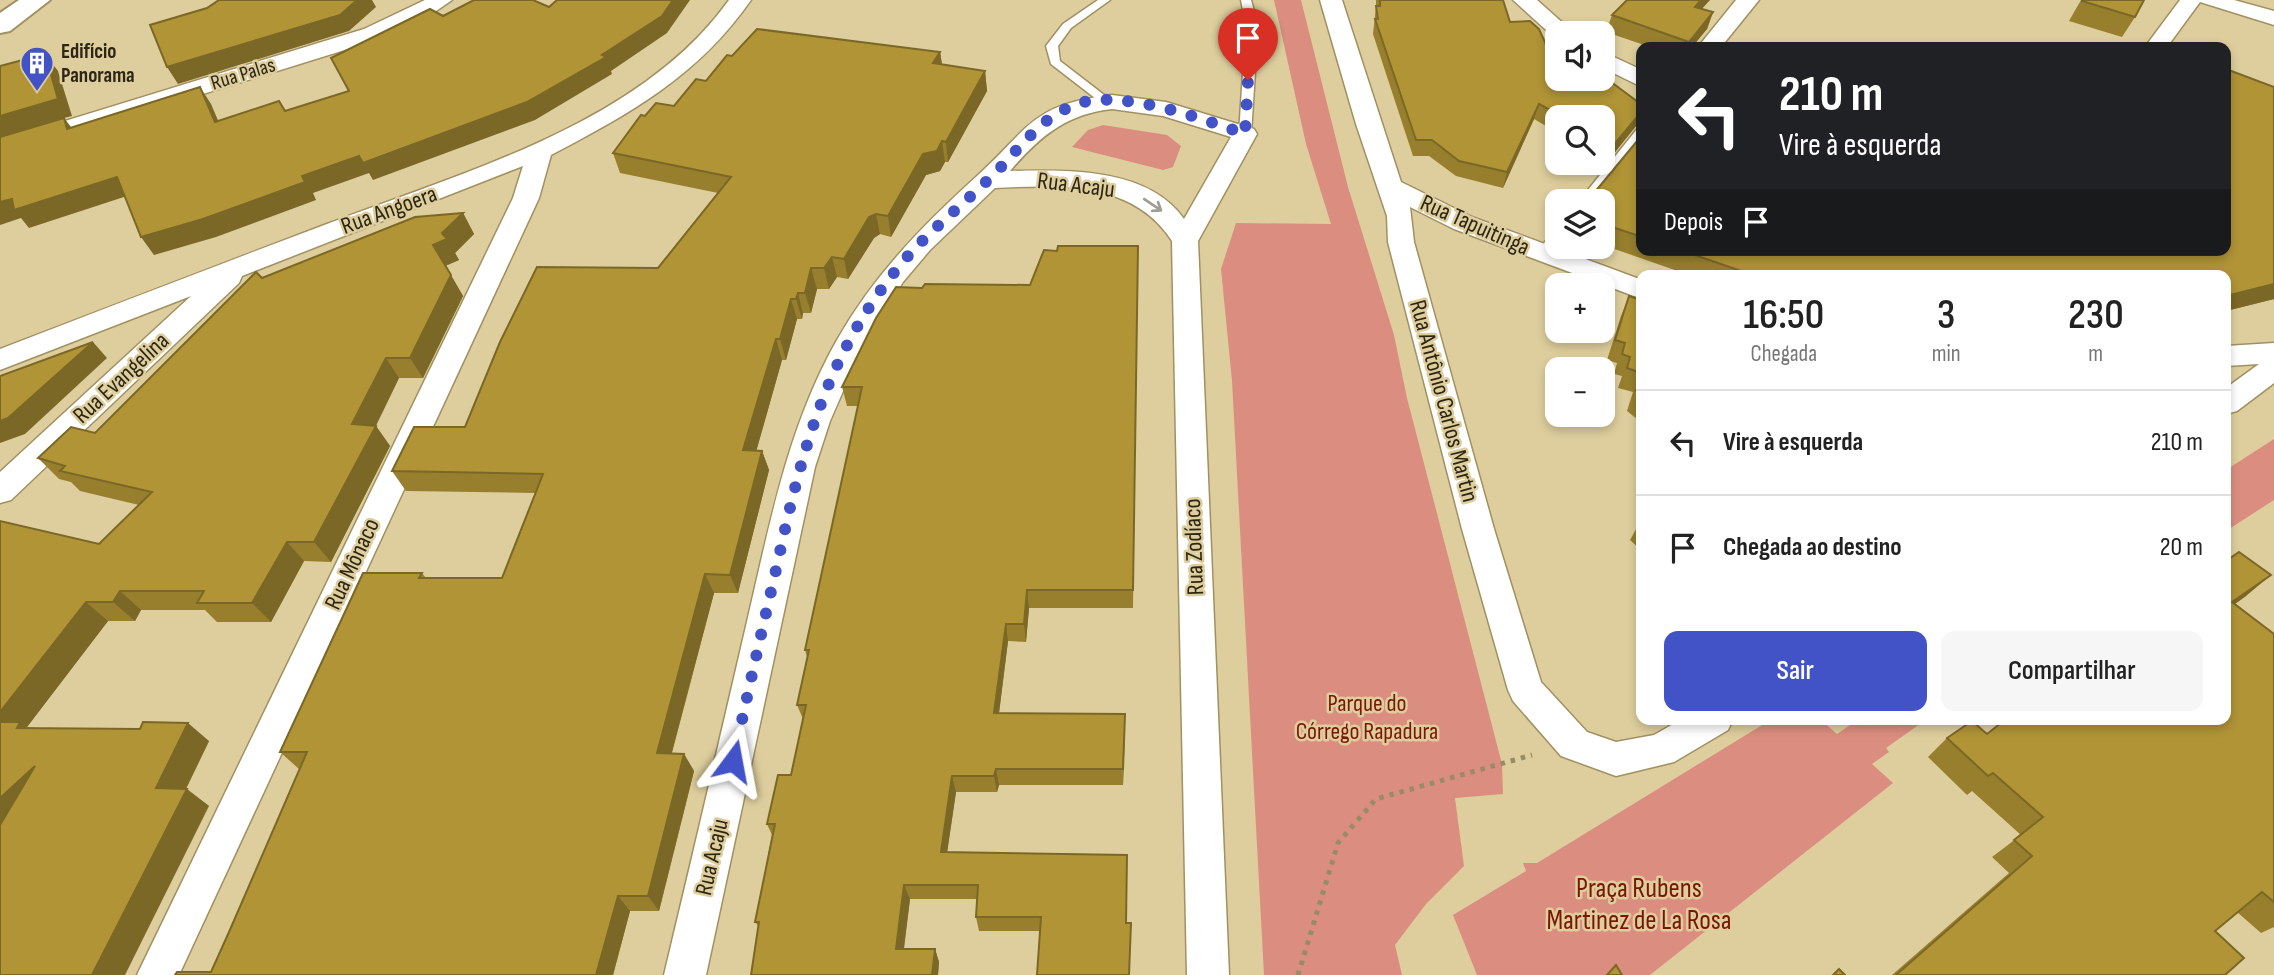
<!DOCTYPE html>
<html lang="pt">
<head>
<meta charset="utf-8">
<style>
  body { margin:0; font-family:"Sofia Sans Condensed",sans-serif; background:#f6f6f6; color:#222; height:100vh; display:flex; flex-direction:column; font-size:26px; white-space:nowrap }
  * { box-sizing:border-box; margin:0 }
  p { font-size:23px; color:#767676 }
  .icon { flex:none; width:38px; height:38px; fill:none; stroke:currentColor; stroke-width:2; stroke-linecap:round; stroke-linejoin:round }
  .map { position:relative; flex:1; overflow:hidden }
  .side { position:absolute; left:1636px; top:270px; width:595px; height:455px; display:flex; flex-direction:column; background:#fff; border-radius:14px; box-shadow:0 4px 10px #0003 }
  .side>* { flex:none }
  .banner { position:absolute; left:1636px; top:42px; width:595px; height:214px; border-radius:14px; box-shadow:0 4px 10px #0003; background:#202124; color:#fff; overflow:hidden }
  .buttons { position:absolute; left:1545px; top:21px; display:grid; gap:14px }
  .buttons a { display:grid; place-items:center; width:70px; height:70px; border-radius:14px; background:#fff; box-shadow:0 4px 10px #0003; font-size:35px }
  .pin { position:absolute; display:grid; place-items:center; width:60px; height:60px; color:#fff; margin:-72px -30px; border-radius:50% 50% 50% 0; rotate:-45deg; box-shadow:0 0 7px #0007 }
  .pin .icon { rotate:45deg }
  .me { position:absolute; width:77px; margin:-38px; rotate:13deg; stroke-linejoin:round; filter:drop-shadow(0 0 5px #0008) }
  .turn { display:flex; align-items:center; gap:24px; height:147px; padding:0 28px; font-size:32px }
  .turn .icon { width:91px; height:91px; stroke-width:2.5 }
  .turn b { display:block; font-size:49px; line-height:60px }
  .then { display:flex; align-items:center; height:66px; padding:0 28px; background:#0003; gap:14px; font-size:26px }
  .eta { display:flex; justify-content:space-evenly; align-items:center; height:119px; text-align:center }
  .eta b { font-size:42px; font-weight:600; line-height:49px }
  .action { display:flex; gap:14px; margin-top:auto; padding:14px 28px }
  .action a { flex:1; height:80px; border-radius:14px; background:#4253c7; color:#fff; font-size:28px; font-weight:600; line-height:80px; text-align:center }
  .action a+a { background:#f6f6f6; color:#222 }
  ul { padding:0; list-style:none }
  li { display:flex; align-items:center; gap:21px; height:105px; padding:0 28px; border-top:2px solid #e0e0e0 }
  li div { flex:1 }
  li b { display:block; font-size:26px }
  li em { font-style:normal }
  .map>svg:first-child { display:block }
  .green { fill:#db8e7f }
  .lines { fill:none; stroke-linecap:round; stroke-linejoin:round }
  .service-casing { stroke:#a19162; stroke-width:3 }
  .minor-casing { stroke:#a19162; stroke-width:3 }
  .tertiary-casing { stroke:#a19162; stroke-width:4 }
  .path { stroke:#988c66; stroke-width:5; stroke-dasharray:4.5 6; stroke-linecap:butt }
  .service { fill:#fff; fill-rule:evenodd }
  .minor { fill:#fff; fill-rule:evenodd }
  .tertiary { fill:#fff; fill-rule:evenodd }
  .wall { fill:#977f2e }
  .shaded-wall { fill:#7b6826 }
  .building { fill:#b09436; stroke:#7b6826; stroke-width:2 }
  .oneway { stroke:#a09d95 }
  .route { stroke:#4253c7; stroke-width:12; stroke-dasharray:0 21.6 }
  .labels { text-anchor:middle; dominant-baseline:central; stroke-width:5; stroke-linejoin:round; paint-order:stroke }
  .far-poi-label { font-size:21px; font-weight:bold; fill:#2d2613; stroke:#dece9d; text-anchor:start }
  .far-street-label { font-size:21px; fill:#2d2613; stroke:#dece9d }
  .street-label { font-size:24px; fill:#2d2613; stroke:#dece9d }
  .park-label { font-size:24px; fill:#7c1505; stroke:#dece9d }
  .near-park-label { font-size:28px; fill:#7c1505; stroke:#dece9d }
</style>
</head>
<body>
<div class="map">
<svg width="2274" height="975" viewBox="0 0 2274 975">
  <rect width="100%" height="100%" fill="#dece9d"/>
  <!-- green -->
  <g class="green">
    <path d="M1274,0h27l47,187 46,148 13,63 95,366 1,30 -48,4 9,68 -38,38 -31,41 7,30h-138l-32,-594 -11,-112 15,-46 95,1 -25,-80z"/>
    <path d="M1103,125l64,10 14,11 -8,21 -10,3 -91,-23 16,-17z"/>
    <path d="M2274,439v61l-48,31v-61z"/>
    <path d="M1772,719h48l17,15 22,-15h68l-41,29 3,4 -17,12 21,19 -243,192h-173l-24,-60 73,-44 -3,-8h14z"/>
  </g>
  <g class="lines">
    <defs>
      <g id="service">
        <path d="M1098,0h12l-39,28 -13,18 2,15 48,37 2,3 -6,4 -53,-41 -5,-18 17,-22z"/>
        <path d="M1241,0h10l7,26 -7,108 -6,4 -6,-4 7,-108z"/>
        <path d="M1642,127v13l-50,61h-13l59,-73z"/>
        <path d="M1558,232v13l-11,12h-10v-6l16,-18z"/>
      </g>
      <g id="minor">
        <path d="M425,0h27l-29,20 -43,19 -380,118v-16l364,-112z"/>
        <path d="M729,0h22c-53,76 -120,113 -200,155l-12,43 -360,777h-42l376,-777 10,-32 -281,110 -3,7 -228,217 -11,3v-31l191,-176 -191,74v-21c109,-42 218,-84 327,-125 136,-52 314,-100 402,-224z"/>
        <path d="M1320,0h22l59,182 71,35 170,63v19l-188,-70 -44,-22 4,35 80,287 47,153 46,50 29,10 38,-7 28,-16h51l-5,11 -54,32 -58,14 -55,-20 -48,-55 -5,-11 -46,-161 -74,-287 -1,-26 -31,-92z"/>
        <path d="M1513,0h24l37,33h-16l-3,5z"/>
        <path d="M1736,0h23l-38,47h-23z"/>
        <path d="M2180,0h54l40,11v14l-74,-23 -33,45h-22z"/>
        <path d="M1603,52l39,18v17l-39,-19z"/>
        <path d="M1112,95l54,7 88,27 3,5 -59,107 31,734h-42l-15,-734c-39,-61 -113,-56 -177,-53l-65,62 -27,32 -39,61 -34,78 -15,46 -109,508h-42c28,-116 55,-233 82,-349 23,-98 41,-198 91,-286 37,-65 85,-114 140,-164 53,-48 54,-72 135,-81zM1112,109l51,7 68,21 -47,82c-36,-52 -118,-49 -174,-48 29,-34 56,-57 102,-62z"/>
        <path d="M2274,343v40l-37,28 -11,3v-26l33,-24 -33,2v-20z"/>
      </g>
      <path id="tertiary" d="M19,0h31l-40,31 -10,2v-20z"/>
    </defs>
    <!-- service casing -->
    <use href="#service" class="service-casing"/>
    <!-- minor casing -->
    <use href="#minor" class="minor-casing"/>
    <!-- tertiary casing -->
    <use href="#tertiary" class="tertiary-casing"/>
    <!-- path -->
    <path class="path" d="M1298,975l40,-132 38,-44 156,-44"/>
    <!-- service -->
    <use href="#service" class="service"/>
    <!-- minor -->
    <use href="#minor" class="minor"/>
    <!-- tertiary -->
    <use href="#tertiary" class="tertiary"/>
  </g>
  <!-- wall -->
  <g class="wall">
    <path d="M1376,0h127l7,22 48,49 83,54 -5,1 -29,36 -4,-3v-42h-45v16l-24,-14 -31,69 -47,-12 -27,-20h-16l-40,-122 3,-28z"/>
    <path d="M2081,0h63l-9,17 -13,20 -53,-16z"/>
    <path d="M1702,9l11,3 -6,17 -15,18h-42l-44,-15 6,-17z"/>
    <path d="M940,52l2,12 43,7 2,20 -39,71h-3l-5,9 -14,4 -35,62 -11,-3 -6,4 -26,41 -11,-2 -8,12h-12l-6,24h-8l-1,6h-5l-11,41h-4l-26,91h6l7,19 -31,123h-24l-42,160 12,1 10,17 -35,140h-29l-17,64h-438l36,-3 18,-40 71,-163h-1l-19,-17 142,-179 4,5h76l34,-85 -130,-2 -14,-20 73,-44 193,-159 60,-75 -98,-20 -7,-20 32,-37 29,-10 32,-25 26,-25z"/>
    <path d="M2274,87v212l-48,12v-36h-537l-86,-30v-44h-12l3,-8 48,-58v115h584z"/>
    <path d="M463,213l11,21 -19,19 4,7 -14,6 18,30 -40,82h-24l-23,48 14,20 -59,116 -27,-1 -33,61h-54l-12,-12h-64l-6,11h-27l-81,106 182,14 -23,48 23,17 -209,169v-454l99,23 40,-39 -59,-14 -9,-9 -12,-3 -21,-21 57,-25 167,-155z"/>
    <path d="M1138,246l-5,362h-104l-3,34 -18,-1 -9,72 126,1 -2,71h-124l-2,7h-41l-9,60 180,3 -87,76h-61l-3,-14 1,-18h-67l-6,50h31l4,13 -1,13h-187l8,-48 -4,-5 17,-87 -5,-11 24,-49 12,-56 -6,-14 10,-48 -2,-7 53,-244h-11l-5,-19 80,-99 108,-3 27,-34z"/>
    <path d="M1629,296l13,4v123l-15,-12 6,-19 -15,-4 4,-12 -8,-2 3,-11 -10,-3 14,-44z"/>
    <path d="M1642,521v30l-12,-11 10,-18z"/>
    <path d="M2226,561l20,35 -11,8 39,30v293l-13,6 -24,-21 -22,19 10,44h-333l117,-102 -17,-16 29,-22 -49,-44 -5,4 -39,-38 19,-19 40,-4z"/>
  </g>
  <!-- shaded-wall -->
  <g class="shaded-wall">
    <path d="M357,0h15l4,7 -27,24 -171,53 -11,-17z"/>
    <path d="M673,0h17l-23,33 -56,38 1,3 -77,46 -162,60 -4,-7 -56,20 3,7 -100,37 -62,18 -13,-18 161,-61 300,-121z"/>
    <path d="M1701,0h9l-21,23 6,-16z"/>
    <path d="M1713,12l-6,17 -15,18h-5l2,-5z"/>
    <path d="M940,52l3,20 -10,-9z"/>
    <path d="M45,54l13,17 14,45 -8,2 14,18 -78,2v-22z"/>
    <path d="M985,71l2,20 -39,71 -2,-20z"/>
    <path d="M200,87l11,17 15,35 -11,-17z"/>
    <path d="M1539,104l-5,15 -31,69 4,-16z"/>
    <path d="M1642,111l-1,14 -5,1 -29,36 6,-16z"/>
    <path d="M942,141l3,21 -5,9 -14,4 -35,62 -3,-21 35,-62z"/>
    <path d="M117,177l13,18 -101,33 -8,-10 -21,7v-23l12,-3z"/>
    <path d="M463,213l11,21 -19,19 4,7 -14,6 -12,-21 9,-12z"/>
    <path d="M876,214l4,20 -6,4 -26,41 -4,-20 25,-42z"/>
    <path d="M832,257l5,20 -8,12 -5,-21z"/>
    <path d="M811,268l6,21 -6,24 -6,-20z"/>
    <path d="M451,275l12,21 -40,82 -13,-20z"/>
    <path d="M2274,284v15l-48,12v-15z"/>
    <path d="M798,293l5,20 -1,6 -6,-20z"/>
    <path d="M791,299l6,20 -11,41 -6,-21z"/>
    <path d="M776,339l6,21 -31,110 -8,-20z"/>
    <path d="M93,342l14,16 -82,76 -25,9v-22z"/>
    <path d="M386,358l13,20 -24,49 1,-1 14,20 -59,116 -17,-20 38,-118z"/>
    <path d="M762,451l7,19 -31,123 -8,-18z"/>
    <path d="M287,542l17,19 -33,61 -19,-19z"/>
    <path d="M705,574l9,19 -47,177 -10,-17z"/>
    <path d="M2271,575l-25,21 -20,14 6,-8z"/>
    <path d="M1027,590l2,18 -3,34 -2,-18z"/>
    <path d="M120,591l21,19 -6,11 -22,-19z"/>
    <path d="M86,602l22,19 -81,106h-27v-15z"/>
    <path d="M1006,624l2,17 -11,88 -3,-16z"/>
    <path d="M1125,714v17l-2,54v-16z"/>
    <path d="M188,723l21,18 -31,64 -22,-17z"/>
    <path d="M684,754l10,17 -35,140 -11,-15z"/>
    <path d="M35,766l-35,74v-42z"/>
    <path d="M996,769l3,16 -2,7 -3,-16z"/>
    <path d="M952,776l4,16 -11,75 -4,-15z"/>
    <path d="M187,789l22,17 -84,169h-33z"/>
    <path d="M904,885l6,14 -8,63 -6,-13z"/>
    <path d="M618,896l12,15 -17,64h-17z"/>
    <path d="M935,949l4,13 -1,13h-6z"/>
  </g>
  <!-- building -->
  <g class="building">
    <path d="M219,0h138l-17,15 -173,52 -17,-42 57,-17z"/>
    <path d="M474,0h59l16,7 8,-7h116l-11,16 -60,39 4,2 -79,45 -164,61 -4,-7 -57,20 3,6 -102,37 -62,18 -24,-60 -103,33 -2,-11 -12,3v-65l64,-19 3,11 133,-42 15,35 64,-21 6,10 64,-20 -18,-33 99,-49 13,7z"/>
    <path d="M1380,0h123l7,22 20,-1 9,8 19,42v8h45v-3l39,29v6l-29,35 -10,-6v-23h-40l-24,-13 -32,68 -48,-11 -27,-21h-16l-41,-121h3l-2,-13h4z"/>
    <path d="M1627,0h74l-6,7 18,5 -24,30 -77,-27z"/>
    <path d="M2082,0h62l-9,17 -53,-16z"/>
    <path d="M757,29l183,23 -7,11 52,8 -39,71 -4,-1 -5,10 -14,3 -35,62 -12,-2 -7,3 -25,42 -12,-2 -8,11h-13l-6,25h-7l-2,6h-5l-11,40h-4l-33,111 19,1 -32,124 -25,-1 -48,179 27,1 -36,142h-30l-22,79h-421l2,-3h34l18,-40 78,-180h-27l83,-179h59l-3,5h83l41,-104 -151,-3 22,-44h51l35,-85 37,-75 121,1 73,-91 -118,-24 28,-38 4,1 11,-13 18,3 22,-27 10,2 21,-26 5,1z"/>
    <path d="M45,54l13,45 -58,17v-50z"/>
    <path d="M2226,69l48,18v197l-48,12v-21h-473l-73,-25h546z"/>
    <path d="M1642,135v102l-39,-13v-23h-8l5,-6 -6,-2z"/>
    <path d="M463,213l-21,20 5,6 -14,6 18,30 -41,83h-24l-34,66 24,2 -62,116h-27l-35,61h-55l7,-12h-84l-7,11h-27l-86,110v-191l99,23 53,-52 -92,-21 5,-5 -27,-8 33,-31 24,6 161,-161 6,6 153,-61z"/>
    <path d="M1058,246h80l-5,344h-106l-3,34h-18l-12,89 131,1 -2,55h-127l-2,7h-42l-11,76 186,3 -1,68h5l-2,52h-92l4,-58h-65l2,-32h-74l-8,64h39l-3,26h-181l8,-53h-4l20,-98h-8l11,-49h13l15,-70h-9l12,-55h-4l57,-263h-20l34,-69 20,-31 26,1 3,-4 105,1 14,-35 13,1z"/>
    <path d="M1629,296l13,4v96l-6,-5 5,-18 -14,-5 3,-11 -8,-3 3,-11 -10,-3z"/>
    <path d="M93,342l-85,76 -8,3v-45z"/>
    <path d="M2239,552l32,23 -39,27 42,32v268l-12,-10 -47,39 29,27 -19,17h-329l136,-119 -18,-16 29,-23 -50,-44 -5,3 -41,-38 25,-17 15,13 19,-15h220v-158z"/>
    <path d="M0,722h20l-3,6 123,1 3,-7 45,1 -32,65 31,1 -95,186h-92v-150l35,-59 -35,32z"/>
    <path d="M1616,965l6,10h-15z"/>
    <path d="M1839,969l6,6h-12z"/>
  </g>
  <!-- one-way arrows -->
  <defs><path id="oneway-shaft" d="M-6 0H5M1.5-3L5.5 0L1.5 3" fill="none" stroke-width="1.6" stroke-linecap="round" stroke-linejoin="round" transform="scale(1.75)"/></defs>
  <use class="oneway" href="#oneway-shaft" transform="translate(1153 205) rotate(34)"/>
  <g class="lines">
    <!-- route -->
    <path class="route" d="M733,761c14,-64 28,-127 43,-191 24,-111 48,-211 121,-301 27,-34 60,-59 91,-89 30,-28 51,-64 92,-77 45,-13 123,16 165,31l3,-54"/>
  </g>
  <!-- icons -->
  <defs>
    <symbol id="building-pin" viewBox="-11 -11 22 30"><path d="M0 17L-7.5 6A9.5 9.5 0 1 1 7.5 6Z" fill="#4253c7" stroke="#dece9d"/><path d="M-4-6H4V6H1V3H-1V6H-4ZM-2.5-4.3h1.7v1.8h-1.7ZM.8-4.3h1.7v1.8H.8ZM-2.5-1h1.7V.8h-1.7ZM.8-1h1.7V.8H.8Z" fill="#fff"/></symbol>
  </defs>
  <g fill-rule="evenodd">
    <use href="#building-pin" x="18" y="44" width="38" height="52"/>
  </g>
  <g class="labels">
    <!-- far-poi labels -->
    <g class="far-poi-label">
      <text x="61" y="51">Edifício<tspan x="61" dy="24">Panorama</tspan></text>
    </g>
    <!-- far-street labels -->
    <g class="far-street-label">
      <text transform="translate(243 74) rotate(-17)">Rua Palas</text>
    </g>
    <!-- street labels -->
    <g class="street-label">
      <text transform="translate(1076 185) rotate(7)">Rua Acaju</text>
      <text transform="translate(389 210) rotate(-20)">Rua Angoera</text>
      <text transform="translate(1475 225) rotate(24)">Rua Tapuitinga</text>
      <text transform="translate(121 378) rotate(-43)">Rua Evangelina</text>
      <text transform="translate(1444 401) rotate(75)">Rua Antônio Carlos Martin</text>
      <text transform="translate(1194 547) rotate(-92)">Rua Zodíaco</text>
      <text transform="translate(352 564) rotate(-65)">Rua Mônaco</text>
      <text transform="translate(712 857) rotate(-77)">Rua Acaju</text>
    </g>
    <!-- park labels -->
    <g class="park-label">
      <text x="1367" y="703">Parque do<tspan x="1367" dy="28">Córrego Rapadura</tspan></text>
    </g>
    <!-- near-park labels -->
    <g class="near-park-label">
      <text x="1639" y="888">Praça Rubens<tspan x="1639" dy="32">Martinez de La Rosa</tspan></text>
    </g>
  </g>
</svg>
<div class="buttons">
<a><svg class="icon" aria-label="sound" viewBox="0 0 24 24"><path d="M4 9h4l5-4v14l-5-4H4zM17 9q2 3 0 6"/></svg></a>
<a><svg class="icon" aria-label="search" viewBox="0 0 24 24"><circle cx="10" cy="10" r="6"/><path d="M15 15l6 6"/></svg></a>
<a><svg class="icon" aria-label="layers" viewBox="0 0 24 24"><path d="M12 4l9 5-9 5-9-5zM3 14l9 5 9-5"/></svg></a>
<a>+</a>
<a>−</a>
</div>
<div class="pin" style="left:1248px;top:80px;background:#d93025"><svg class="icon" aria-label="arrive" viewBox="0 0 24 24"><path d="M6 21V4h12l-3 4 3 4H6"/></svg></div>
<svg class="me" style="left:733px;top:761px" viewBox="-20 -20 40 40"><path d="M0-17L14 15 0 8-14 15z" fill="#4253c7" stroke="#fff" stroke-width="4"/></svg>
<div class="banner">
<div class="turn"><svg class="icon" aria-label="left" viewBox="0 0 24 24"><path d="M17 20v-9H6M10 6l-5 5 5 5"/></svg><div><b>210 m</b>Vire à esquerda</div></div>
<div class="then">Depois<svg class="icon" aria-label="arrive" viewBox="0 0 24 24"><path d="M6 21V4h12l-3 4 3 4H6"/></svg></div>
</div>
<section class="side">
<div class="eta">
<div><b>16:50</b><p>Chegada</p></div>
<div><b>3</b><p>min</p></div>
<div><b>230</b><p>m</p></div>
</div>
<ul>
<li><svg class="icon" aria-label="left" viewBox="0 0 24 24"><path d="M17 20v-9H6M10 6l-5 5 5 5"/></svg><div><b>Vire à esquerda</b></div><em>210 m</em></li>
<li><svg class="icon" aria-label="arrive" viewBox="0 0 24 24"><path d="M6 21V4h12l-3 4 3 4H6"/></svg><div><b>Chegada ao destino</b></div><em>20 m</em></li>
</ul>
<div class="action"><a>Sair</a><a>Compartilhar</a></div>
</section>
</div>
</body>
</html>
